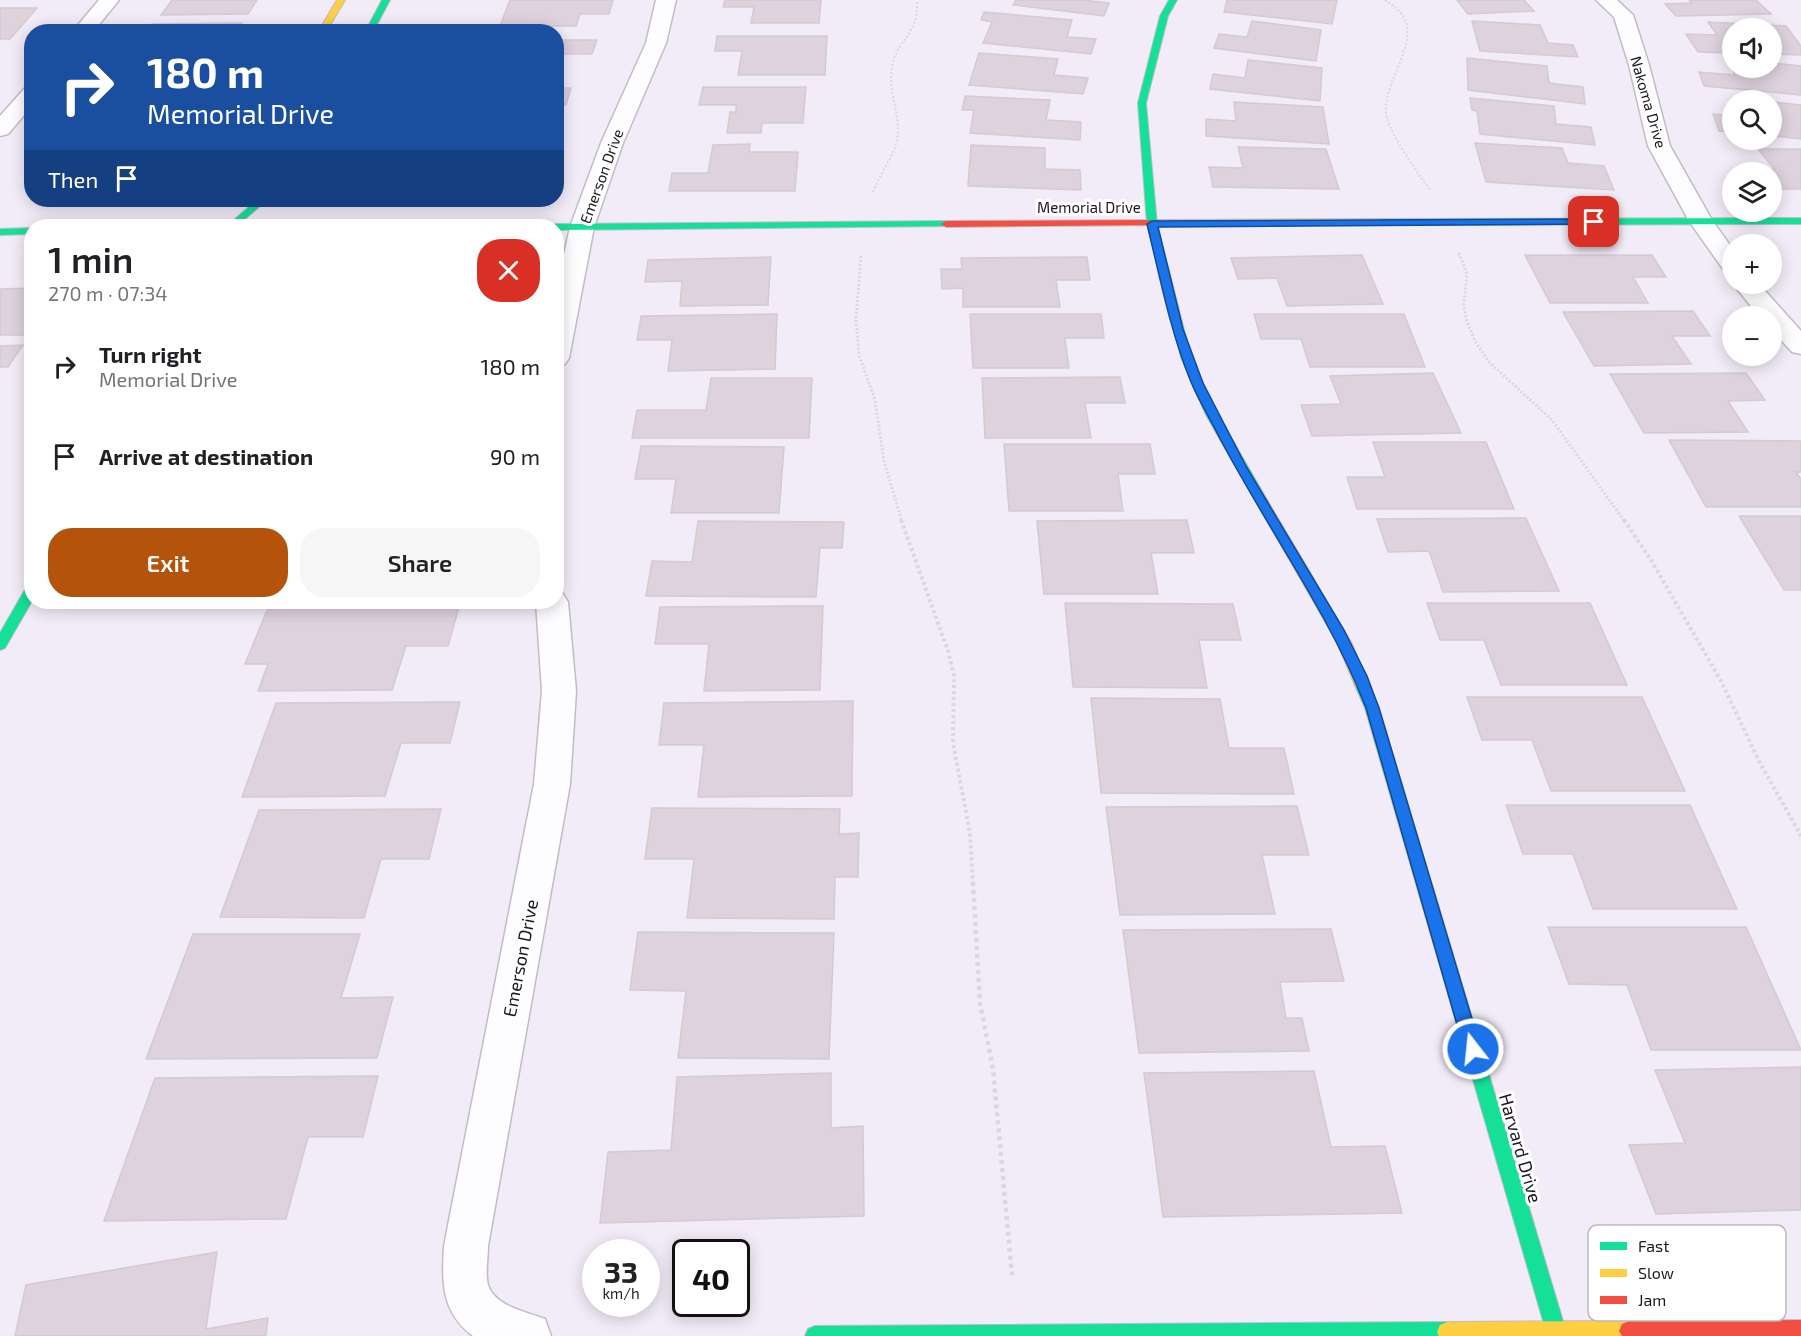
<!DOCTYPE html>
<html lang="en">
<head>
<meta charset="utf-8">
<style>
  body { margin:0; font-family:"Exo 2",sans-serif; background:#f6f6f6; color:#202124; height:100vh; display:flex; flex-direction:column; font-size:22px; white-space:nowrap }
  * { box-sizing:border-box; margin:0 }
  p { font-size:20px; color:#757577 }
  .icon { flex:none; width:33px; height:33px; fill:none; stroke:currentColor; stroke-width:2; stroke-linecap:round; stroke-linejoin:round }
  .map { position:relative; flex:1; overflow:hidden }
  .details { position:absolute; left:24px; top:219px; width:540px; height:390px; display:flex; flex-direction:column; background:#fff; border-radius:24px; box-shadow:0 3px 15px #0003 }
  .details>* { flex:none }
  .top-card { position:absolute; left:24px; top:24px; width:540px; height:183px; border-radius:24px; box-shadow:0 3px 15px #0003; background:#1a4fa0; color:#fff; overflow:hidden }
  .tools { position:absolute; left:1722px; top:18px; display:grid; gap:12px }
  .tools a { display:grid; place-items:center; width:60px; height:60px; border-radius:50%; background:#fff; box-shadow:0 3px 15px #0003; font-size:30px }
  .speed { position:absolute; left:582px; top:1239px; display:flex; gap:12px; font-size:30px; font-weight:700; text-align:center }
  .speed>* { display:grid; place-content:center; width:78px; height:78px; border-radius:50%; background:#fff; box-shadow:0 3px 15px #0003; line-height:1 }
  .speed small { font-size:15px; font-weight:400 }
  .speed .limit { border:3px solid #111; border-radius:9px; background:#fff; color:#111 }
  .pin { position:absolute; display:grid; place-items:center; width:51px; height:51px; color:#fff; margin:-26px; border-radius:12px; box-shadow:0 3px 9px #0006 }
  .me { position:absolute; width:66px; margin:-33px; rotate:344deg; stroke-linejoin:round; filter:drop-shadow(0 0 4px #0008) }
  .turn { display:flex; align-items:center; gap:21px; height:126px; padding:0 24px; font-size:27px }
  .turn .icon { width:78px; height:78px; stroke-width:2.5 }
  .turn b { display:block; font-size:42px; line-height:51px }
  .then { display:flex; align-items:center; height:57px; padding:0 24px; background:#0003; gap:12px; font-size:22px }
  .round { display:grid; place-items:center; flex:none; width:63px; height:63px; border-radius:24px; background:#f6f6f6 }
  .overview { display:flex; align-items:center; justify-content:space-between; height:102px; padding:0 24px }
  h1 { font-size:36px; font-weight:600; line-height:45px }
  .cta { display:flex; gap:12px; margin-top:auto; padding:12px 24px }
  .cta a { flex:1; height:69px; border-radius:24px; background:#b45309; color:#fff; font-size:24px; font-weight:600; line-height:69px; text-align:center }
  .cta a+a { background:#f6f6f6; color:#202124 }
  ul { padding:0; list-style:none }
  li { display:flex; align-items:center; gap:18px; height:90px; padding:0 24px }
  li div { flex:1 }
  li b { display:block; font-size:22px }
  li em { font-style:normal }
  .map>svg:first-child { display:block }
  .building { fill:#ded2dd; stroke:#d3cad4; stroke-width:1.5 }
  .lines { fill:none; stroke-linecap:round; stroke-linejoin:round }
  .street-casing { stroke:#c1bcc6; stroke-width:3 }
  .fast-casing { stroke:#c1bcc6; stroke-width:2 }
  .slow-casing { stroke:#c1bcc6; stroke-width:2 }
  .jam-casing { stroke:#c1bcc6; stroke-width:2 }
  .path-far3 { stroke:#d9d8db; stroke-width:2; stroke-dasharray:2 2; stroke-linecap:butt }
  .path-far2 { stroke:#d9d8db; stroke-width:3; stroke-dasharray:2 2; stroke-linecap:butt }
  .path-far1 { stroke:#d9d8db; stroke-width:4; stroke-dasharray:3 3; stroke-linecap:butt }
  .path { stroke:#d9d8db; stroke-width:4.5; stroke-dasharray:4 4; stroke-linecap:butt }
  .street { fill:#fdfcfe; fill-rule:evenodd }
  .fast { fill:#16e098; fill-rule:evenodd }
  .slow { fill:#ffcf43; fill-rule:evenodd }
  .jam { fill:#f24e42; fill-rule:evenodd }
  .route { fill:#1a73e8; stroke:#114b97; stroke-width:1.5 }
  .labels { text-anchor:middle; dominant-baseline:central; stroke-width:6; stroke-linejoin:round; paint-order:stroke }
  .far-street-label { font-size:15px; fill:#1c1721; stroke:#fff }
  .street-label { font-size:18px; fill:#1c1721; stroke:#fff }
  .key { fill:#fff; stroke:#bbb9bc; stroke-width:1.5 }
  .key-label { font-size:16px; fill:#1c1721 }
</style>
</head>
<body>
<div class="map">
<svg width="1801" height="1336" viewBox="0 0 1801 1336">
  <rect width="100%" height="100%" fill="#f2ecf8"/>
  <!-- building -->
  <g class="building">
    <path d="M172,0h85l-9,14 -87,1z"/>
    <path d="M510,0h103l-4,14h-29l-4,12h-76z"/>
    <path d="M725,0h96l-2,23h-68l3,-16h-31z"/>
    <path d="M1016,0h66l27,3 -5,13 -91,-11z"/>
    <path d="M1227,0h110l-5,24 -108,-12z"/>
    <path d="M1457,0h67l10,11 -66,3z"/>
    <path d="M1689,0h67l15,14 -95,2 -11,-12 27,-1z"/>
    <path d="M0,8h37l-27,31h-10z"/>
    <path d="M984,12l88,8 -5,17 29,2 -5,15 -108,-11 9,-21 -11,-2z"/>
    <path d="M1252,21l69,9 -5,31 -102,-13 5,-14 28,3z"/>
    <path d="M1472,21l68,4 8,18 25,2 5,12 -98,-6z"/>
    <path d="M1708,22l78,4 15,20v9l-29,-1v-26h-40v25l-34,-1 -12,-18 31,1z"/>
    <path d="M242,23l-6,9h-90l6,-8z"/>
    <path d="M717,36h110l-2,39h-87l4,-24h-27z"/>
    <path d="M556,40h41l-5,14h-30l-6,17z"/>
    <path d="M979,53l79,6 -4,16 34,3 -5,16 -114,-9z"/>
    <path d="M1467,58l80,8 2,17 34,4 2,17 -117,-14z"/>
    <path d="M1729,59l3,1v8h40v-5l29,3v29l-97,-9 -5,-14 36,3z"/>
    <path d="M1248,60l74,8 -2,33 -110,-12 3,-15 32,4z"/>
    <path d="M703,87h103l-3,36h-41l-1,10h-34l3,-21h6v-7h-37z"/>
    <path d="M556,88h15l-5,17h-10z"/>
    <path d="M965,96l85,4 -4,20 35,2 -1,18 -110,-7 4,-23h-12z"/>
    <path d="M1470,98l84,8 2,18 35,3 4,18 -115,-11 -3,-23 -5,-1z"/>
    <path d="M1234,102l89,5 6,37 -123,-8v-17l30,2z"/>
    <path d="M1772,102l29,3v34l-29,-3z"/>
    <path d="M1713,114l19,2v16l-13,-1z"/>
    <path d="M1475,143l87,5 6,15 36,3 10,24 -128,-8z"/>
    <path d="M750,144l-1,8h49l-3,39h-126l3,-18h36l5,-28z"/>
    <path d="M971,145l74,3v21l35,1 1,20 -113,-4z"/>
    <path d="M1238,147l88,2 13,40 -126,-2 -4,-20 34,1z"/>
    <path d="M1758,149h43v40h-29v-17h-27l-2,-2h32z"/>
    <path d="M1362,255l21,49 -96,2 -10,-28 -39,1 -7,-21z"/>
    <path d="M1525,255h127l14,22h-33l15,26h-98z"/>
    <path d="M771,257l-3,48 -88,1 2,-25 -37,1 3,-22z"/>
    <path d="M1087,257l3,23h-34l4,27h-97v-19l-21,1 -1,-20h21l-1,-11z"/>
    <path d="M32,288v43l-3,4h-29v-46z"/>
    <path d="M1693,311l17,25h-38l19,28 -97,2 -31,-54z"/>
    <path d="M777,314l-2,55 -107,2 4,-31h-35l4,-24z"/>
    <path d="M970,314h131l3,24h-39l4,30h-96z"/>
    <path d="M1254,314h150l21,53h-115l-9,-28h-40z"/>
    <path d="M23,345l-15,22h-8v-21z"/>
    <path d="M1433,373l28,60 -149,3 -11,-31 40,-1 -11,-28z"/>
    <path d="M1746,373l19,27 -37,1 20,31 -104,1 -34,-59z"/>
    <path d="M1120,377l5,26h-40l6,35h-106l-3,-60z"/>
    <path d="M711,378h101l-3,60h-177l5,-28h69z"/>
    <path d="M1669,440l132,1v31h-5l5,7v28h-95z"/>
    <path d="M1373,442h113l28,67h-157l-10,-32h38z"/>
    <path d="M1004,444h146l5,30h-37l5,37h-114z"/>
    <path d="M641,446l143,1 -5,66h-108l5,-34h-41z"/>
    <path d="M1739,516h62v74h-17z"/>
    <path d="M1526,518l33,73 -116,1 -14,-41 -41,1 -11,-33z"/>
    <path d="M1187,520l7,33h-43l7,41h-114l-7,-73z"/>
    <path d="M698,521l146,1 -2,26h-22l-4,49 -170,-1 6,-35 40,1z"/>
    <path d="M1065,603l168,1 8,36h-42l8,48 -134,-1z"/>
    <path d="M1427,603h163l37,82h-126l-17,-45h-44z"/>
    <path d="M823,606l-3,84 -116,1 5,-47h-54l5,-37z"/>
    <path d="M459,607l-11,39h-42l-14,44 -134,1 10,-27h-23l23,-56z"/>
    <path d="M1467,697h175l43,94h-134l-19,-51h-50z"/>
    <path d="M1091,698l129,1 9,49h55l10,46 -193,-1z"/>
    <path d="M853,701l-1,95 -154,1 6,-52h-45l5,-42z"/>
    <path d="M460,702l-10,41h-49l-16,53 -143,1 34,-94z"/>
    <path d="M1506,805h184l47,104h-144l-20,-55h-50z"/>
    <path d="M1297,806l12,49h-47l13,59 -155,1 -14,-108z"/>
    <path d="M652,808l188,1 -1,25 20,-1 -1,44h-23l-1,42 -147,-1 7,-59h-49z"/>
    <path d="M441,809l-12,50h-48l-17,59 -144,-1 39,-107z"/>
    <path d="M1548,927h198l55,123h-150l-24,-65 -58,-1z"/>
    <path d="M1331,929l13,52 -64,1 6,36h16l7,33 -170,2 -16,-123z"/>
    <path d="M638,932l196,1 -5,126 -151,-1 8,-67 -56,-1z"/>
    <path d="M193,934h167l-19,64 52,-1 -16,61 -231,1z"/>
    <path d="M1801,1067v143l-145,4 -27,-69 56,-2 -30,-73z"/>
    <path d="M1314,1071l17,76 54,-1 17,67 -239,4 -19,-144z"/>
    <path d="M831,1073v55l32,-2 1,90 -264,7 8,-71 63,-2 6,-73z"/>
    <path d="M378,1076l-15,61h-55l-22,82 -182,2 51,-143z"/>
    <path d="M217,1252l-11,77 62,-11 -2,18h-251l11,-51z"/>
  </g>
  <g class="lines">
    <defs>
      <g id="street">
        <path d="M99,0h20l-26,32h-21z"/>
        <path d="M656,0h20l-10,43 -43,100 -29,84 -25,131 -4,6 -9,2v-74l14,-65 31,-84 45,-100z"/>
        <path d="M1596,0h21l16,15 16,50 21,81 42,74 20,28v23l-9,-2 -34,-48 -41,-75 -19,-81 -15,-48z"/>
        <path d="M32,86v20l-24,28 -8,2v-20l25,-28z"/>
        <path d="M1733,284h26l42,47v23l-9,-2 -20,-22v-14h-13z"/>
        <path d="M556,592l7,2 5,8 8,89 -6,93 -82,462c0,12 -3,27 0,39 6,21 39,27 57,34l6,17h-78c-32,-24 -31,-54 -29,-90l90,-462 8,-93 -6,-89h20z"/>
      </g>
      <g id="fast">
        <path d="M382,0h8l-17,32h-8z"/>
        <path d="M1169,0h8l-9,16 -22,87 11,121 34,133 27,58 52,90 -6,4 -6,-4 -52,-90 -25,-58 -34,-133 -9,-121 22,-87z"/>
        <path d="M257,200h10l-30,26h-10z"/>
        <path d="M1801,218v6l-423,1 -5,-3 5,-3z"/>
        <path d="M946,221l5,3 -2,2 -393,4v-4h-5l5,-2z"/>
        <path d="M32,228v6l-32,1v-6z"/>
        <path d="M32,585v16l-27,47 -5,2v-17l27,-47z"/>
        <path d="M1361,678l5,1 13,29 187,623 -3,5h-14l-3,-5 -181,-623 -11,-25 2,-4z"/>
        <path d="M1447,1322l7,3 3,7 -2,4h-650l3,-7 7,-3z"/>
      </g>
      <g id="slow">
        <path d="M337,0h8l-19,32h-8z"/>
        <path d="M1378,219l5,3 -2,2 -223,2 -5,-3 5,-3z"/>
        <path d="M1264,501l6,4 82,139 16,39 -2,4h-10l-2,-4 -16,-39 -80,-139z"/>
        <path d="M1629,1321l7,3 3,7 -3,5h-197l-2,-4 3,-7 7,-3z"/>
      </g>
      <g id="jam">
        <path d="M1158,220l5,3 -2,2 -215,2 -5,-3 5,-3z"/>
        <path d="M1801,1320v16h-179l-3,-5 3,-7 7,-3z"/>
      </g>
    </defs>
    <!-- street casing -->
    <use href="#street" class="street-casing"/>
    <!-- fast casing -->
    <use href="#fast" class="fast-casing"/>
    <!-- slow casing -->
    <use href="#slow" class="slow-casing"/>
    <!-- jam casing -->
    <use href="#jam" class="jam-casing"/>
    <!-- path-far3 -->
    <g class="path-far3">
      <path d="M1385,0c5,4 11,7 15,12 25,29 -22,73 -13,106 6,21 30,54 43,72"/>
      <path d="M873,192c7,-20 24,-38 25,-60 1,-21 -10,-42 -6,-64 4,-30 27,-31 25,-68"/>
    </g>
    <!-- path-far2 -->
    <g class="path-far2">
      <path d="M1459,253l8,21 -3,31 2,14 9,22 14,21 63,58 73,102"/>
      <path d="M861,256l-5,62 3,37 16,45 9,61 18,61"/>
    </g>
    <!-- path-far1 -->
    <g class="path-far1">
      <path d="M901,520l47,131 6,25 -1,67 17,90 3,51"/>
      <path d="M1624,520l27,40 70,121 39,82 41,73"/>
    </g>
    <!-- path -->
    <path class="path" d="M973,882l7,121 13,66 19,206"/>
    <!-- street -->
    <use href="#street" class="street"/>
    <!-- fast -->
    <use href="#fast" class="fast"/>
    <!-- slow -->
    <use href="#slow" class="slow"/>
    <!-- jam -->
    <use href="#jam" class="jam"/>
  </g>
  <!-- route -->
  <path class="route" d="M1594,219l3,1v4l-439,3 25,102 20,54 44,85 97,162 23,46 12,32 102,341 -2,5 -6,3 -6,-3 -3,-5 -98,-341c-38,-98 -102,-184 -150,-277 -8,-16 -18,-32 -25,-49 -21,-51 -31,-105 -44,-158l5,-3z"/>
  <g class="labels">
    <!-- far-street labels -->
    <g class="far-street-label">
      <text transform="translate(1649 102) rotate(74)">Nakoma Drive</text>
      <text transform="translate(601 176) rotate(-70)">Emerson Drive</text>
      <text x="1089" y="207">Memorial Drive</text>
    </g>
    <!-- street labels -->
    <g class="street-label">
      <text transform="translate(520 958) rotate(-79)">Emerson Drive</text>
      <text transform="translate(1521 1148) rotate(74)">Harvard Drive</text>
    </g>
  </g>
  <!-- legend -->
  <rect x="1588" y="1225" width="198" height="96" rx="9" class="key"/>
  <rect x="1600" y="1242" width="27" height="8" fill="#16e098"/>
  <rect x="1600" y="1269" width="27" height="8" fill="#ffcf43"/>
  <rect x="1600" y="1296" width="27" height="8" fill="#f24e42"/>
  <g class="key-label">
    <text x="1638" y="1252">Fast</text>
    <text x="1638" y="1279">Slow</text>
    <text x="1638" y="1306">Jam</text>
  </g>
</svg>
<div class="tools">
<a><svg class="icon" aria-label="sound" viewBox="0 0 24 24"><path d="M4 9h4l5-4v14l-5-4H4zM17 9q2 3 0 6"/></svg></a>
<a><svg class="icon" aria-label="search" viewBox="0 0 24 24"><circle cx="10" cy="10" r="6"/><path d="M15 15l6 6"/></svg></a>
<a><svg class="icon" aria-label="layers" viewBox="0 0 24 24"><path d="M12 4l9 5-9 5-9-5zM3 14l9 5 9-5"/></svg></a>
<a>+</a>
<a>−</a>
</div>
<div class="speed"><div>33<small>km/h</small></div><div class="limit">40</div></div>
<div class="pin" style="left:1594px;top:222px;background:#d93025"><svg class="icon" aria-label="arrive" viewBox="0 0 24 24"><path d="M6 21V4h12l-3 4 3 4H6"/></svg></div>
<svg class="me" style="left:1473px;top:1049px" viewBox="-20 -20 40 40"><circle r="17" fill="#1a73e8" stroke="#fff" stroke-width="3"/><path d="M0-11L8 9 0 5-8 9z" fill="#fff"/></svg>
<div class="top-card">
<div class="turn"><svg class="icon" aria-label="right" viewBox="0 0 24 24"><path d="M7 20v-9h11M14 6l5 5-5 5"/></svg><div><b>180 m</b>Memorial Drive</div></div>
<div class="then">Then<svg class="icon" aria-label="arrive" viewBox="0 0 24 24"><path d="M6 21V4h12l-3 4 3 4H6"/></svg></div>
</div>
<section class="details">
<div class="overview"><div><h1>1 min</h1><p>270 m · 07:34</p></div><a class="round" style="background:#d93025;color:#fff"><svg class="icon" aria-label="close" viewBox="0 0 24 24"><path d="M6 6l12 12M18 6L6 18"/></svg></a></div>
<ul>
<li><svg class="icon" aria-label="right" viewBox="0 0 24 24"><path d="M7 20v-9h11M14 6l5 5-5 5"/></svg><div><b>Turn right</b><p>Memorial Drive</p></div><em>180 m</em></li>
<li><svg class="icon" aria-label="arrive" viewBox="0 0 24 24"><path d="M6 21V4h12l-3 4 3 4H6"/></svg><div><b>Arrive at destination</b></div><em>90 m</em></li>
</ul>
<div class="cta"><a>Exit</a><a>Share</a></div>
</section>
</div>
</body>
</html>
